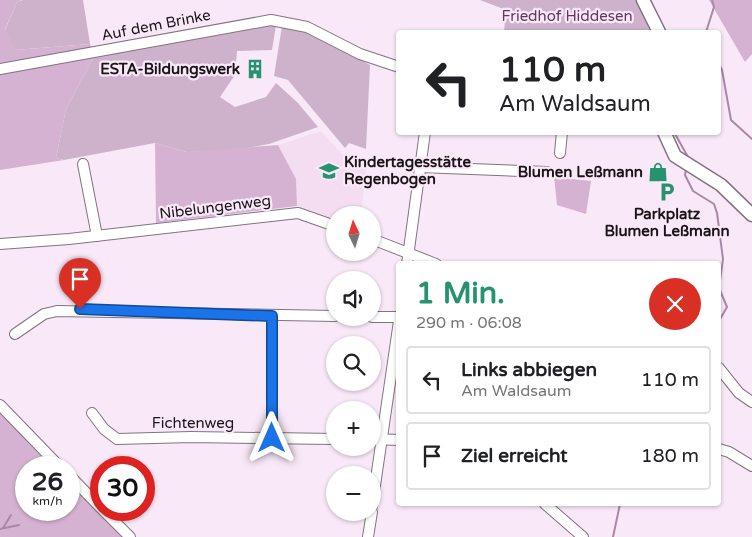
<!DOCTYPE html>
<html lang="de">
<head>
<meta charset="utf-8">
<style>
  body { margin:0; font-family:"Varela Round",sans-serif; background:#f6f6f6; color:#202124; height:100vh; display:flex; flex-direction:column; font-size:19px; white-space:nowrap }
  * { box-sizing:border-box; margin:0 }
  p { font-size:16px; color:#757577 }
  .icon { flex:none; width:28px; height:28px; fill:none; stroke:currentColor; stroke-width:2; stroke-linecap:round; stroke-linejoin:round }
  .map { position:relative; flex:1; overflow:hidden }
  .drawer { position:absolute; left:396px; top:261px; width:325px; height:245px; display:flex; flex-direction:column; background:#fff; border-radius:5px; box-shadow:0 1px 4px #0004 }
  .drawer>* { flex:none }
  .banner { position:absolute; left:396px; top:30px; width:325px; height:105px; border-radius:5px; box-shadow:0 1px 4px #0004; background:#fff; color:#202124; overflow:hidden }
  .needle { width:32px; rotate:356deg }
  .fabs { position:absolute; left:326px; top:206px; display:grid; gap:10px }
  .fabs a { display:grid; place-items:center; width:55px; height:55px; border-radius:50%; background:#fff; box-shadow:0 1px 4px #0004; font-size:25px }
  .speed { position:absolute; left:15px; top:456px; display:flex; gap:10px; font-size:25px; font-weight:700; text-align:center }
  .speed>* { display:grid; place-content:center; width:65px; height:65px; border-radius:50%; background:#fff; box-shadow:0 1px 4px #0004; line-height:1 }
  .speed small { font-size:12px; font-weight:400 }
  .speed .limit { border:8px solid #d22; background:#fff; color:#111 }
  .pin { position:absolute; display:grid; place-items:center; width:42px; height:42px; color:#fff; margin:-51px -21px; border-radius:50% 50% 50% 0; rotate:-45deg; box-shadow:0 0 5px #0007 }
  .pin .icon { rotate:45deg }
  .me { position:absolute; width:55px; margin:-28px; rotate:0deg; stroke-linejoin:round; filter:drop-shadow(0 0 4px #0008) }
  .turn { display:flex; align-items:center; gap:18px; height:105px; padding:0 20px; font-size:22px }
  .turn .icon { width:65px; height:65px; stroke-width:2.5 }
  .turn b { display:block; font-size:35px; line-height:42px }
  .round { display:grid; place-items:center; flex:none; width:52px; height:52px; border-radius:26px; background:#f6f6f6 }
  .head { display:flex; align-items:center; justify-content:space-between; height:85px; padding:0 20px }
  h1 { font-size:30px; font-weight:700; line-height:38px; color:#269272 }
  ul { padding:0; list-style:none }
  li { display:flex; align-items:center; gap:15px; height:68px; margin:0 10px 8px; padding:0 10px; border:2px solid #e0e0e0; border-radius:5px }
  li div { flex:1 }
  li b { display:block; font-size:19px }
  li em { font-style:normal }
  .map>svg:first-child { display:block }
  .built { fill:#f4ddf1 }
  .green { fill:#ceb2cb }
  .forest { fill:#d5b2d1 }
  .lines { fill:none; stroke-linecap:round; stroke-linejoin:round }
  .stream { stroke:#a988a6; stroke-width:2 }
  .minor-casing { stroke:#827381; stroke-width:12 }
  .major-casing { stroke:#827381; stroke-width:15 }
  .minor { stroke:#fff; stroke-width:10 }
  .major { stroke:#fff; stroke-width:12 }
  .route-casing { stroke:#114b97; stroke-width:12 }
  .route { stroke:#1a73e8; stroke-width:9 }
  .labels { text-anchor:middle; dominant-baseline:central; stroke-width:4.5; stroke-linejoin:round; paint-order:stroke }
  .park-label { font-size:15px; fill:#643761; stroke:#f9e9f8 }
  .street-label { font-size:15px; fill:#1a1419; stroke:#f9e9f8 }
  .poi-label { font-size:15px; font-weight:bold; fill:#1a1419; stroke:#f9e9f8; text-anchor:end }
</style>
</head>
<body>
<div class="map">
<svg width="752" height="537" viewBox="0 0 752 537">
  <rect width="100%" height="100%" fill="#f9e9f8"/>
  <!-- built -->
  <path class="built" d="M321,131l21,23 25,9 -6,52h-26v4l-38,-13 -1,-27 -18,-34z"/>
  <!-- green -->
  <g class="green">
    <path d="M23,0h60l7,44 -76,6 -9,-20 12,-28z"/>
    <path d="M480,0h159l16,32h-151l2,-22z"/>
    <path d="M257,23l19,2 -4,25 -35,1 -2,24 -15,22 15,10 31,-10 10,-14 22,20 20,24 -49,17 -40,7 -42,1 -32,-9 -91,17 -8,-2 10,-49 29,-54z"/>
    <path d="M282,26l26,6 62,33 -4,84 -17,-6 -4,5 -57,-68 -14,-4z"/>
  </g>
  <!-- forest -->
  <g class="forest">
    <path d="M0,0h22l-5,2 -12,27 10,21 75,-6 2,5 -92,17z"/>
    <path d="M709,0h43v54l-7,8z"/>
    <path d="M95,55l-29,54 -10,49 8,2 -64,10v-98z"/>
    <path d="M155,143l32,9 91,-7 18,34 1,27 -141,17z"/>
    <path d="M554,177l37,4 -5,33 -29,-9z"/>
    <path d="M0,410l54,57 -28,1v42h43v-27l55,54h-124z"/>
  </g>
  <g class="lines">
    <!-- stream -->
    <g class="stream">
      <path d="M706,32l8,-25 -2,-7"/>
      <path d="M719,64l3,6 9,50 21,19"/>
      <path d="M674,132l14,25"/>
      <path d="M686,169l-1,6 8,16 21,13 3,9 6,46 -4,29 8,19 -8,14"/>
      <path d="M3,528l8,-13"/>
      <path d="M0,529l19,-4"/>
      <path d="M613,537l7,-33"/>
    </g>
    <defs>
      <g id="minor">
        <path d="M0,69l271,-49 36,7 53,27 39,13"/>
        <path d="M560,153l2,-21"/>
        <path d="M83,164l14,72"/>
        <path d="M419,167l128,5"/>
        <path d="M372,239l64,25"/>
        <path d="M0,244l69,-5 229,-26 37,13"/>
        <path d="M407,264l18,-132"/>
        <path d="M372,317h27"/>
        <path d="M15,334l29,-20 13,-3 278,5"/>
        <path d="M719,368l20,25 13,9"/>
        <path d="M0,405l61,63"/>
        <path d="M92,413l12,16 13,10 74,-2 144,2"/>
        <path d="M272,438v-123"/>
        <path d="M372,439l27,1"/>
        <path d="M719,449l10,3 23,14"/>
        <path d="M69,475l32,33"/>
        <path d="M545,504l38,33"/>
        <path d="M372,506l27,-185"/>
        <path d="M103,510l27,27"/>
        <path d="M368,537l4,-25"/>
      </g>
      <g id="major">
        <path d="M643,0l16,32"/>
        <path d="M664,132l11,24 46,29 31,30"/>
      </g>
    </defs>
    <!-- minor casing -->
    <use href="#minor" class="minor-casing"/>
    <!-- major casing -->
    <use href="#major" class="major-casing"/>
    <!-- minor -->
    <use href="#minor" class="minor"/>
    <!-- major -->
    <use href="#major" class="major"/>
  </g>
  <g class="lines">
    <defs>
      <path id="route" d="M80,309l192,7v122"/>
    </defs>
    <!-- route casing -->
    <use href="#route" class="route-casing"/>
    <!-- route -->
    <use href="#route" class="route"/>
  </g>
  <!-- icons -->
  <defs>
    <symbol id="building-bare" viewBox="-9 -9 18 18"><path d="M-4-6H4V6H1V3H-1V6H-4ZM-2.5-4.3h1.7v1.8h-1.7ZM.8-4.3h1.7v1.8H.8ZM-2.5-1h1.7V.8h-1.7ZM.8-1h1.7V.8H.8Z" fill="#269272" stroke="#f9e9f8" stroke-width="2.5" paint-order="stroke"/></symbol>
    <symbol id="school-bare" viewBox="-9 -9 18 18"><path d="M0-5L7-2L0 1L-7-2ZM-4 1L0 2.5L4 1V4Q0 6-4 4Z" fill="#269272" stroke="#f9e9f8" stroke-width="2.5" paint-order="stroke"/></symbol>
    <symbol id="shop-bare" viewBox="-9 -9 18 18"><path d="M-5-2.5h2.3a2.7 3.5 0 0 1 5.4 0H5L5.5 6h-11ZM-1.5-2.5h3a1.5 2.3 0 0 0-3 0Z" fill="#269272" stroke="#f9e9f8" stroke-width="2.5" paint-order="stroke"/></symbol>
    <symbol id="parking-bare" viewBox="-9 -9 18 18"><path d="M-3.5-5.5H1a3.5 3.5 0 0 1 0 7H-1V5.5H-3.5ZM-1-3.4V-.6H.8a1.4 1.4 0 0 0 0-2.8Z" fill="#269272" stroke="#f9e9f8" stroke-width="2.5" paint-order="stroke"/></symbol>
  </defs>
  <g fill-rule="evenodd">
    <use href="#building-bare" x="241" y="55" width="28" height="28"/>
    <use href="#school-bare" x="315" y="157" width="28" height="28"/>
    <use href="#shop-bare" x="644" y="158" width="28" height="28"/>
    <use href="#parking-bare" x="653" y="178" width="28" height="28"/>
  </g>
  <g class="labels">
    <!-- park labels -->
    <g class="park-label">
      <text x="567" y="16">Friedhof Hiddesen</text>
    </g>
    <!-- street labels -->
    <g class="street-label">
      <text transform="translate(156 25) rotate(-11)">Auf dem Brinke</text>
      <text transform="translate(215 207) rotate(-7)">Nibelungenweg</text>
      <text x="193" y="423">Fichtenweg</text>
    </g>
    <!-- poi labels -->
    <g class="poi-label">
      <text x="240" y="69">ESTA-Bildungswerk</text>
      <text x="344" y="162" text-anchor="start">Kindertagesstätte<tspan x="344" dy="17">Regenbogen</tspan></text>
      <text x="643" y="172">Blumen Leßmann</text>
      <text x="667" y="214" text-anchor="middle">Parkplatz<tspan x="667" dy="17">Blumen Leßmann</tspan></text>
    </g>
  </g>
</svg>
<div class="fabs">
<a><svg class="needle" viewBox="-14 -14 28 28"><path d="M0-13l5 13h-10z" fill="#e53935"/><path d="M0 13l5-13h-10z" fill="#757577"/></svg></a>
<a><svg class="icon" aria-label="sound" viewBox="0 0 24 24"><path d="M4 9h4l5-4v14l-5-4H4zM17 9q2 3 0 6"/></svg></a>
<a><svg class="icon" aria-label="search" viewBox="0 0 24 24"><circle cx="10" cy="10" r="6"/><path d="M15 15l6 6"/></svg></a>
<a>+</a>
<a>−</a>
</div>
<div class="speed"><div>26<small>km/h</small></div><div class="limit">30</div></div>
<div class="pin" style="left:80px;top:309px;background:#d93025"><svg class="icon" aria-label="arrive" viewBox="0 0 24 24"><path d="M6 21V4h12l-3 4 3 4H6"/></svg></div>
<svg class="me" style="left:272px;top:438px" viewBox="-20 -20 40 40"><path d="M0-17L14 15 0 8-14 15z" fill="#1a73e8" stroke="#fff" stroke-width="4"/></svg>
<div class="banner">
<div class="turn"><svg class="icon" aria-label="left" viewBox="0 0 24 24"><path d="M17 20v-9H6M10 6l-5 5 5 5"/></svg><div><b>110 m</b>Am Waldsaum</div></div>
</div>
<section class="drawer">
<div class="head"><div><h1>1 Min.</h1><p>290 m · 06:08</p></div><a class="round" style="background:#d93025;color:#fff"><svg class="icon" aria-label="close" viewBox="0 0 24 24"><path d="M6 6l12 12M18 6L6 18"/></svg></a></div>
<ul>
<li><svg class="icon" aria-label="left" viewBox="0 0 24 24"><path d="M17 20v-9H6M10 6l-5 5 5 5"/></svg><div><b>Links abbiegen</b><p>Am Waldsaum</p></div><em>110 m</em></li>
<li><svg class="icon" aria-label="arrive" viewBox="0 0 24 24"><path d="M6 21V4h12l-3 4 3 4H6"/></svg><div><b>Ziel erreicht</b></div><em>180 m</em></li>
</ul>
</section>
</div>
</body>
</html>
